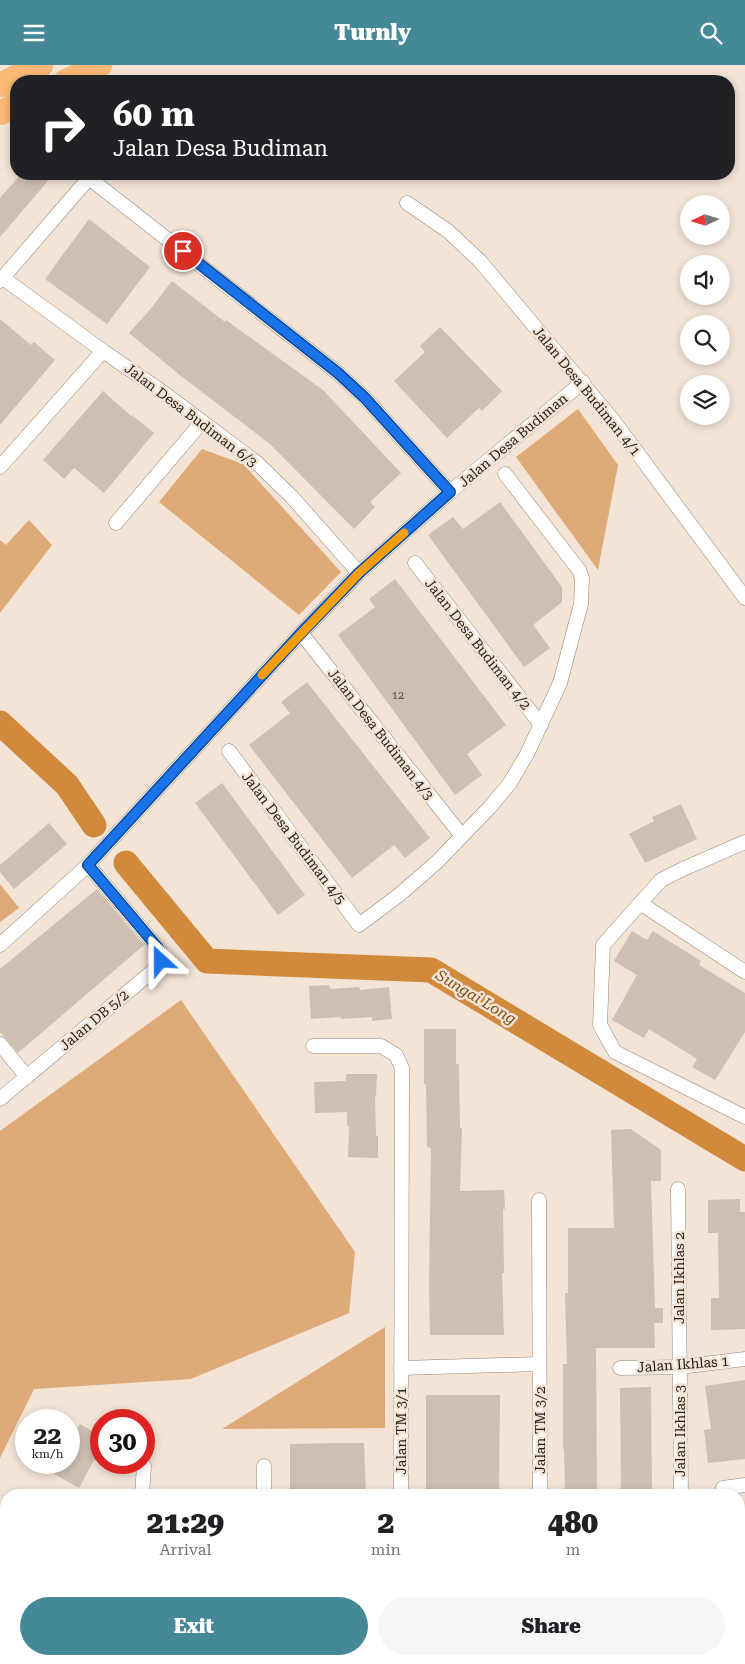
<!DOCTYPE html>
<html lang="en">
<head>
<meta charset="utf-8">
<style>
  body { margin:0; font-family:"Roboto Serif",serif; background:#f6f6f6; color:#202124; height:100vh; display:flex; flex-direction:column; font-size:19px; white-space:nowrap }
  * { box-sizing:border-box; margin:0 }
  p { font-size:16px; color:#757577 }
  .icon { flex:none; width:28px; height:28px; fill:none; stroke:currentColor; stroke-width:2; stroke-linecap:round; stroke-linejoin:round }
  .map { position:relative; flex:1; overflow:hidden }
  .drawer { position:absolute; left:0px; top:1424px; width:745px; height:176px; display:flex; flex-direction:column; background:#fff; border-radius:20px 20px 0 0; box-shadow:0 2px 8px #0003 }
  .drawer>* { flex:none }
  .guide { position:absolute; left:10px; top:10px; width:725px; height:105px; border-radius:20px; box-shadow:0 2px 8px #0003; background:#202124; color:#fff; overflow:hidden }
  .needle { width:32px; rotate:266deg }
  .controls { position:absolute; left:680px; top:130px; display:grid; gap:10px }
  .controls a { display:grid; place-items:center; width:50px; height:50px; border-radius:50%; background:#fff; box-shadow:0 2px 8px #0003; font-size:25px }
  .speed { position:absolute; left:15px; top:1344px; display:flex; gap:10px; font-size:25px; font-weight:700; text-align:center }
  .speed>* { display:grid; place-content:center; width:65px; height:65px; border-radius:50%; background:#fff; box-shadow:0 2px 8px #0003; line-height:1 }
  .speed small { font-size:12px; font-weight:400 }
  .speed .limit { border:8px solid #d22; background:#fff; color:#111 }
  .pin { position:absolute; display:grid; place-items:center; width:42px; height:42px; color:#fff; margin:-21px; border:2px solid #fff; border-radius:50%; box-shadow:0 1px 5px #0007 }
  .me { position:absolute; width:55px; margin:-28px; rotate:336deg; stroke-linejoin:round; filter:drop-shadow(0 0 4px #0008) }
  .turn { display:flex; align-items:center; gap:18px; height:105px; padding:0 20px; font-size:22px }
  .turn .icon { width:65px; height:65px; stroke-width:2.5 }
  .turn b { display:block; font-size:35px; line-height:42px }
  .eta { display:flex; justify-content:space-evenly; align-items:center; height:85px; text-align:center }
  .eta b { font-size:30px; font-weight:800; line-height:35px }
  .action { display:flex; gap:10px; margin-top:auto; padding:10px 20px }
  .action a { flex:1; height:58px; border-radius:30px; background:#458898; color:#fff; font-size:20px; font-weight:800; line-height:58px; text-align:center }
  .action a+a { background:#f6f6f6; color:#202124 }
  header { display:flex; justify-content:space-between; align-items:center; height:65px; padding:0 20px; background:#458898; color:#fff; font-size:22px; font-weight:800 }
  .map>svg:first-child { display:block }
  .green { fill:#deaa77 }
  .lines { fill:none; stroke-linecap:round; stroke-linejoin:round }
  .river { stroke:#d18a3c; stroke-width:25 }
  .building { fill:#cebfb1 }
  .street-casing { stroke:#938578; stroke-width:15 }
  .highway-casing { stroke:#fff; stroke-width:26 }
  .street { stroke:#fff; stroke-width:14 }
  .highway { stroke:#fab976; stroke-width:25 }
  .route-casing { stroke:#114b97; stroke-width:12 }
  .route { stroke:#1a73e8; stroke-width:9 }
  .slow { stroke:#f59e0b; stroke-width:9 }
  .labels { text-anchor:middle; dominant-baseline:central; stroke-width:5; stroke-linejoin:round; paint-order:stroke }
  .number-label { font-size:11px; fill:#504840 }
  .street-label { font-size:14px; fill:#26201b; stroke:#f3e4d6 }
  .water-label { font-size:15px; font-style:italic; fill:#7b4b12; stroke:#f3e4d6 }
</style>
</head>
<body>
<header><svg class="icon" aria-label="menu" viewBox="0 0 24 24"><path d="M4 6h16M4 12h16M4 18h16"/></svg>Turnly<svg class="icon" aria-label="search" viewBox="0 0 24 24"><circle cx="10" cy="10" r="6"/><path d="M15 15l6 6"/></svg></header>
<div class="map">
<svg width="745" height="1599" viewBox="0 0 745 1599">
  <rect width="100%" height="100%" fill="#f3e4d6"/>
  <!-- green -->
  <g class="green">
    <path d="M578,344l40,56 -20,105 -82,-113z"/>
    <path d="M202,384l41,15 98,108 -42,43 -140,-113z"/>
    <path d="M29,455l23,25 -52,68v-73l6,5z"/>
    <path d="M0,819l19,24 -19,14z"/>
    <path d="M181,935l174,252 -6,61 -158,66 -157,10 -34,69v-327z"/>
    <path d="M385,1262v101l-163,1z"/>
  </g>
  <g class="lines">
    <!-- river -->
    <g class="river">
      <path d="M0,658l67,62 27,40"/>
      <path d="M126,798l81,98 224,9 314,189"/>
    </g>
  </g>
  <!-- building -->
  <g class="building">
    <path d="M21,109h33l-54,63v-39z"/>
    <path d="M89,154l61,48 -43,57 -62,-45z"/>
    <path d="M172,216l53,41 1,-2 97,70 78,83 -31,29 5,5 -21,22 -84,-85 -89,-68 -52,-43 19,-21z"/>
    <path d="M0,254l31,26 3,-3 21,18 -55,65z"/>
    <path d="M440,262l62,64 -20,20 -3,-3 -32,30 -53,-57 31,-29 -5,-6z"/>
    <path d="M103,326l28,25 1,-1 22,18 -50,60 -30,-25 -10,11 -21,-19z"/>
    <path d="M500,437l62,85v15l-29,23 17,23 -26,19 -96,-132 25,-18 10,12z"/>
    <path d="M395,514l111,146 -39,29 15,21 -27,20 -117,-160 37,-28 -6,-8z"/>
    <path d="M307,617l123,156 -25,20 -11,-13 -42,33 -103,-133 41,-32 -9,-11z"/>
    <path d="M222,718l83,112 -27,20 -83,-112z"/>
    <path d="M681,739l16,35 -52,24 -16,-29 25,-13 -2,-4z"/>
    <path d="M49,758l18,21 -53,45 -14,-17v-7z"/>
    <path d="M97,824l47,56 -126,108 -18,-21v-63z"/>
    <path d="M632,866l15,9 6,-9 48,30 -2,4 46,28v39l-30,48 -23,-13 5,-8 -48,-30 -5,9 -32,-18 25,-45 -23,-14z"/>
    <path d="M329,920l1,4 29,-2 1,3 29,-3 3,32 -20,2v-4l-31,2v-2l-30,2 -2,-33z"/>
    <path d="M424,964h32v35h3l1,64h2l-2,63 44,-1 1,19h-2l1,64h-2l2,62h-74l-1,-50 2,-137 -4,-1 -1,-63h-2z"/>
    <path d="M346,1009h31l-1,22h-1l1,40h2v22l-30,-1 1,-31h-2v-14l-32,1 -1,-31 32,-1z"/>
    <path d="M631,1064l30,21v31h-10l4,127h8v15h-9l1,25h-59l1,147h-32l-1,-46h-1v-85h4l-2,-71h3v-65h46l-3,-98z"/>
    <path d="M740,1134v13h5v117l-34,1v-32h8l-1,-65h-10v-33z"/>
    <path d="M745,1315v79l-37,4 -4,-33 7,-1 -6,-43z"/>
    <path d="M651,1322l1,108h-31l-1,-107z"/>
    <path d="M426,1330h74l-1,100h-73z"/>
    <path d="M80,1359l21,12v16l-5,9 -2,-1 -15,28 -25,-14 6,-11h9v-18z"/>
    <path d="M336,1378h28l2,52h-76v-51z"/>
  </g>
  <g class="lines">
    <defs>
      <g id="street">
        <path d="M407,138l41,28 32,30 133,159 132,178"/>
        <path d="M3,213l100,73 61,42 92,69 36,35 67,76"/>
        <path d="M0,216l89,-103 249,195 27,25 85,94"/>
        <path d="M0,402l103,-116"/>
        <path d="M116,458l86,-101"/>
        <path d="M415,498l126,162"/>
        <path d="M301,568l161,203"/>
        <path d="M229,686l130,174 40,-30 38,-33 53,-55 20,-24 17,-29 33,-71 21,-79 1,-26 -3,-8 -74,-96"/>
        <path d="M745,777l-62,27 -22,11 -58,65 -3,80 15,27 130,65"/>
        <path d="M640,838l105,69"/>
        <path d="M0,880l88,-80 213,-232 58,-60 91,-81 133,-110"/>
        <path d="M0,979l27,33"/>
        <path d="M313,981h68l15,9 6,13 -1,427"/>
        <path d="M0,1034l154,-129c7,-7 10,-13 4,-22l-70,-83"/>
        <path d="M678,1124l3,306"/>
        <path d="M539,1135l1,295"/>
        <path d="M401,1303l138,-4"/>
        <path d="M620,1303l60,-1 65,-8"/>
        <path d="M723,1423l22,-3"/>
        <path d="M142,1430l2,-29"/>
        <path d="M264,1430v-29"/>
        <path d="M739,1556l6,-1"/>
        <path d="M162,1594l2,5"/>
        <path d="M402,1594v5"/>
        <path d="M540,1594v5"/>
        <path d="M26,1599l3,-5"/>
        <path d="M263,1599v-5"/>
        <path d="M681,1599v-5"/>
      </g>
      <g id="highway">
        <path d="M66,16l34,-16"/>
        <path d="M0,20l41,-20"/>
        <path d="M0,48l16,-8"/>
      </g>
    </defs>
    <!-- street casing -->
    <use href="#street" class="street-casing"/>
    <!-- highway casing -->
    <use href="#highway" class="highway-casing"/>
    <!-- street -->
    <use href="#street" class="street"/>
    <!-- highway -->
    <use href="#highway" class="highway"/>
  </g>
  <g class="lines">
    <defs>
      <path id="route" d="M161,896v-8l-3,-5 -70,-83 213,-232 58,-60 91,-81 -85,-94 -27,-25 -155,-122"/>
    </defs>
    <!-- route casing -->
    <use href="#route" class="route-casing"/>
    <!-- route -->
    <use href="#route" class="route"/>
    <!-- slow -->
    <path class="slow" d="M262,610l97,-102 45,-40"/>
  </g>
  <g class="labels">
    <!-- number labels -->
    <g class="number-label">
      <text x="398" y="630">12</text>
    </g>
    <!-- street labels -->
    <g class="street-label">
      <text transform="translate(587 326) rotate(51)">Jalan Desa Budiman 4/1</text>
      <text transform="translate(191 350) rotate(37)">Jalan Desa Budiman 6/3</text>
      <text transform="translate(513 375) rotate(-40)">Jalan Desa Budiman</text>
      <text transform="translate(478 579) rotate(52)">Jalan Desa Budiman 4/2</text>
      <text transform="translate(381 669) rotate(52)">Jalan Desa Budiman 4/3</text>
      <text transform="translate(294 773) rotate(53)">Jalan Desa Budiman 4/5</text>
      <text transform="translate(94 955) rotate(-40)">Jalan DB 5/2</text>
      <text transform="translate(679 1213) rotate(-90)">Jalan Ikhlas 2</text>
      <text transform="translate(683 1299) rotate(-4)">Jalan Ikhlas 1</text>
      <text transform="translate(540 1365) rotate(-90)">Jalan TM 3/2</text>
      <text transform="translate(401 1366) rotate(-90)">Jalan TM 3/1</text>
      <text transform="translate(680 1366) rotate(-90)">Jalan Ikhlas 3</text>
    </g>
    <!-- water labels -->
    <g class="water-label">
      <text transform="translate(476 932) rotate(31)">Sungai Long</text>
    </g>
  </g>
</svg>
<div class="controls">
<a><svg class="needle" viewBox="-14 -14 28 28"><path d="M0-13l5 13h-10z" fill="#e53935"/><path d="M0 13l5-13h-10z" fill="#757577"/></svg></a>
<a><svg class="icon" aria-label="sound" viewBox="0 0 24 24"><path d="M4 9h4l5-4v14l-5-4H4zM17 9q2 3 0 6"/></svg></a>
<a><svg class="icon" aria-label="search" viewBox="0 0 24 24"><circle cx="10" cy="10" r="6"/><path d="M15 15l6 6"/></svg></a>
<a><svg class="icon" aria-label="layers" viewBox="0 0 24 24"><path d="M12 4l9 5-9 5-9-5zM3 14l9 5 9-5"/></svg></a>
</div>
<div class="speed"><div>22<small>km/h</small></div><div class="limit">30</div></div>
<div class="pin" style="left:183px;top:186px;background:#d93025"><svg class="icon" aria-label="arrive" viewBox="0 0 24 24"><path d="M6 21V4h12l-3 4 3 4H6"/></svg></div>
<svg class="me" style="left:161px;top:896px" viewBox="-20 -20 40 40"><path d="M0-17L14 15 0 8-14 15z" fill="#1a73e8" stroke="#fff" stroke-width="4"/></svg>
<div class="guide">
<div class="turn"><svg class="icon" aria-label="right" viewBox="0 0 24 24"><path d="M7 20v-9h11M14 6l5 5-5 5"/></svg><div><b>60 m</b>Jalan Desa Budiman</div></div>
</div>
<section class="drawer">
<div class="eta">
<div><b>21:29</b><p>Arrival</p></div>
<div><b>2</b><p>min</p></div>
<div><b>480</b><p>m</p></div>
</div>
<div class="action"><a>Exit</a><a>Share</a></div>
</section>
</div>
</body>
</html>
